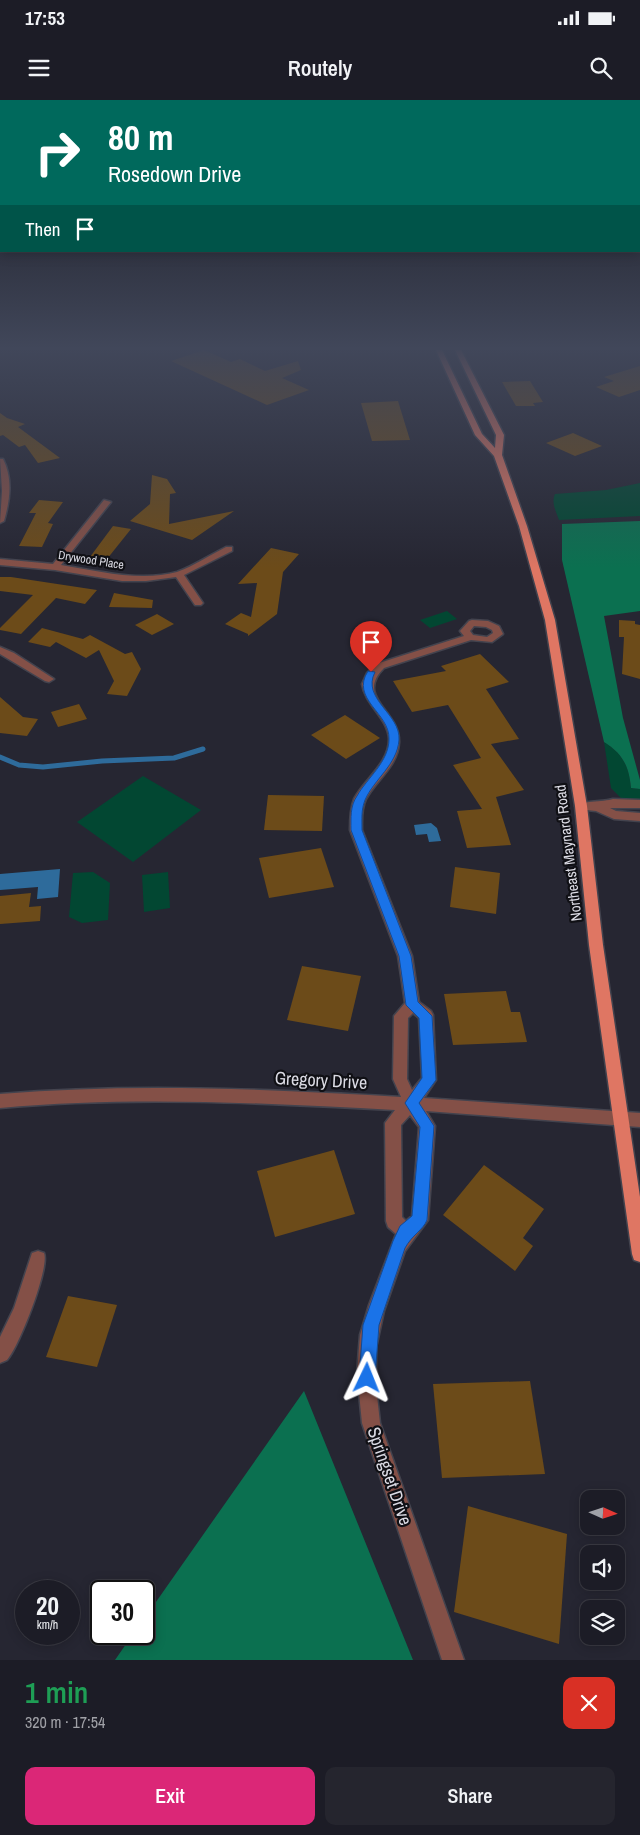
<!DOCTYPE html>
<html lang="en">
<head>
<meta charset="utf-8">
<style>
  body { margin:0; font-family:"Archivo Narrow",sans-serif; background:#25252e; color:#f1f3f6; height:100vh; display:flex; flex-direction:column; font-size:19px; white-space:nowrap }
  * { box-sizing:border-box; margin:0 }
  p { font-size:16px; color:#a0a1a7 }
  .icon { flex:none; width:28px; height:28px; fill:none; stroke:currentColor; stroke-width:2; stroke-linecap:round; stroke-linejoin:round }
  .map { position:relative; height:1560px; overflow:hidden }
  .details { display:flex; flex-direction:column; background:#1c1c26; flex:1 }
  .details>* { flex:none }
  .banner { position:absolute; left:0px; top:0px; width:640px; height:152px; box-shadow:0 2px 12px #0003,0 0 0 1px #3a3a43; background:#00695c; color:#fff; overflow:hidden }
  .needle { width:32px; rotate:93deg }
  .tools { position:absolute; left:580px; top:1390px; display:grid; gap:10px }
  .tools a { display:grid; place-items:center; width:45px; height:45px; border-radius:10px; background:#1c1c26; box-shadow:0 2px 12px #0003,0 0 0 1px #3a3a43; font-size:25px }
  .speed { position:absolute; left:15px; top:1480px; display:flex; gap:10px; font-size:25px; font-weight:700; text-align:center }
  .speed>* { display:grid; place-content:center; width:65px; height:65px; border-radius:50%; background:#1c1c26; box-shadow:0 2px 12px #0003,0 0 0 1px #3a3a43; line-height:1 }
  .speed small { font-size:12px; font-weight:400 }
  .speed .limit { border:2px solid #111; border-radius:8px; background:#fff; color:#111 }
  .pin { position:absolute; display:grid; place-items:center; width:42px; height:42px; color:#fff; margin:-51px -21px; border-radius:50% 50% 50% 0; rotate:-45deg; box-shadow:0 0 5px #0007 }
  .pin .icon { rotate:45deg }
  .me { position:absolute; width:55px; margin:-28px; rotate:2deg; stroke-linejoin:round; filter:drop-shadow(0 0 4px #0008) }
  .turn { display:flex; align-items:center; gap:18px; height:105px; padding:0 25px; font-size:22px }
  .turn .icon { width:65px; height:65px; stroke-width:2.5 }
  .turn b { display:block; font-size:35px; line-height:42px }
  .then { display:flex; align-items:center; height:48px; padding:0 25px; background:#0003; gap:10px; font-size:19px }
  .round { display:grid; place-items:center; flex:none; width:52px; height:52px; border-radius:10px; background:#25252e }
  .overview { display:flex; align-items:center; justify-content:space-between; height:85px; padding:0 25px }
  h1 { font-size:30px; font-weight:600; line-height:38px; color:#1e9e55 }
  .button { display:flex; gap:10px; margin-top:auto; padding:10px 25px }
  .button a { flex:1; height:58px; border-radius:10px; background:#db2777; color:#fff; font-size:20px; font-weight:600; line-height:58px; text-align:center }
  .button a+a { background:#25252e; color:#f1f3f6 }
  .status { display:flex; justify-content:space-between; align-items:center; height:35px; padding:0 25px; background:#1c1c26; direction:ltr }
  .status svg { height:14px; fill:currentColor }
  header { display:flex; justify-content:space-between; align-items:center; height:65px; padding:0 25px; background:#1c1c26; font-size:22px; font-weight:600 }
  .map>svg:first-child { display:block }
  .green { fill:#024732 }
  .forest { fill:#0b7050 }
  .water { fill:#2e6b9b }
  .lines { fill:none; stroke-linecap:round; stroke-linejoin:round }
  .stream { stroke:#2e6b9b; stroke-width:5 }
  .building { fill:#6c4b19 }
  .street-casing { stroke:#43434e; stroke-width:3 }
  .primary-casing { stroke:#43434e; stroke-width:3 }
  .street { fill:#845047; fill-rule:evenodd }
  .primary { fill:#df7663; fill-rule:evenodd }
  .route { fill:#1a73e8; stroke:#114b97 }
  .labels { text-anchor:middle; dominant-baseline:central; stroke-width:4.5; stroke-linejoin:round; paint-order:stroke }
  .far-street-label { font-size:12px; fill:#dbdbe4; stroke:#101015 }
  .street-label { font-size:15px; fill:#dbdbe4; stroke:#101015 }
  .near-street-label { font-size:18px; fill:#dbdbe4; stroke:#101015 }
</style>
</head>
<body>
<div class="status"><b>17:53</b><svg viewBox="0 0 49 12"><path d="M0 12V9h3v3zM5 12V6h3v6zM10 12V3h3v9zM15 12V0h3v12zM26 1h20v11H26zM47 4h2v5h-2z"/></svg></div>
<header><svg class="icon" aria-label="menu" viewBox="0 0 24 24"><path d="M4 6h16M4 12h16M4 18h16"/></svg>Routely<svg class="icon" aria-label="search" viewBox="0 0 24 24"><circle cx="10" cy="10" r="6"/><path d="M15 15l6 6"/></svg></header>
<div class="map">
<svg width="640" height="1560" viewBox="0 0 640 1560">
  <rect width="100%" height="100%" fill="#262632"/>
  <!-- green -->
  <g class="green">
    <path d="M640,383v33l-81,4c-3,-9 -8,-17 -4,-26l51,-4z"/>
    <path d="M447,511l10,8 -27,9 -10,-8z"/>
    <path d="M604,642c19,12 25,24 27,46l9,1v11l-18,-1 -11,-11z"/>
    <path d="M143,676l58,34 -68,52 -56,-40z"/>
    <path d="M93,772l17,11 -2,37 -26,3 -13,-6 4,-44z"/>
    <path d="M168,772l2,36 -26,4 -2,-37z"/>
  </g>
  <!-- forest -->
  <g class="forest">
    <path d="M640,421v90l-36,5 19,102 17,62v9l-9,-1c-2,-22 -8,-34 -27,-46l-42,-182v-36z"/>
    <path d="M304,1291l109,269h-298l18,-26h11v-15z"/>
  </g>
  <!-- water -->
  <g class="water">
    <path d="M431,723l6,5 4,13 -12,1 -2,-8 -11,1 -2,-10z"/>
    <path d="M60,769l-2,28 -21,2 1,-12 -38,3v-16z"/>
  </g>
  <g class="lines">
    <!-- stream -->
    <path class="stream" d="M0,657l19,8 24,2 59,-6 72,-3 29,-9"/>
  </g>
  <!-- building -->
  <g class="building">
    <path d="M204,250l27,12 9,-3 25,12 33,-10 3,9 -19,8 27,12 -42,15 -96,-44z"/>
    <path d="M640,266v24l-21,7 -23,-10 18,-6 -10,-4z"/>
    <path d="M530,281l13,21 -10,1 2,3h-19l-14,-24z"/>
    <path d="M398,301l12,39 -38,1 -11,-38z"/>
    <path d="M0,313l7,5 18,6 -7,3 42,31 -22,5 -13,-18 -6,2 -16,-12 -3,1z"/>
    <path d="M573,333l29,13 -27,10 -29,-13z"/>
    <path d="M152,375l15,4 9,14 -6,1 -1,30 65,-13 -42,29 -62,-19 20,-17z"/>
    <path d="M39,400l24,2 -15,21 5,1 -11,23 -23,-1 17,-33h-7z"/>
    <path d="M113,426l18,3 -24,30 -17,-2z"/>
    <path d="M271,448l28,6 -16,18 -6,42 -29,22v-2l-23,-10 16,-11 10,4 6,-34 -19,1z"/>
    <path d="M0,477h11l86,13 -12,14 -29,-6 -35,36 -21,-4v-2l33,-33 -33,-4z"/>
    <path d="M114,493l39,7 -1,8 -43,-1z"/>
    <path d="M157,514l17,10 -22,11 -17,-10z"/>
    <path d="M619,520l16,1v3l5,1v54l-18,-5 2,-37h-5z"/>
    <path d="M42,528l41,11 7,-4 35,19 7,-2 9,17 -14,27 -20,-2 7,-13 -15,-31 -13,8 -30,-16 -6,5 -22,-5z"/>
    <path d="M480,554l29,28 -23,7 33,50 -28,5 33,46 -28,7 15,48 -44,3 -10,-37 25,-2 -29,-44 28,-7 -33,-53 -36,7 -19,-31 53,-10 -5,-5z"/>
    <path d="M0,597l23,20 15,2 -11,17 -27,-3z"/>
    <path d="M79,604l8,15 -29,8 -7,-15z"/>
    <path d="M345,615l35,23 -34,21 -35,-24z"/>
    <path d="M268,695l56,1 -2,35 -58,-1z"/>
    <path d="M321,748l13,39 -65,11 -10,-40z"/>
    <path d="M455,767l45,6 -4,41 -46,-7z"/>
    <path d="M31,793l-2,14 12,-1 -1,15 -40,3v-28z"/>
    <path d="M302,866l59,10 -13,55 -61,-11z"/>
    <path d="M506,891l5,21h9l7,30 -74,3 -9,-51z"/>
    <path d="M334,1050l21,64 -80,23 -18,-66z"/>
    <path d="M484,1065l60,44 -21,29 10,8 -18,25 -72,-56z"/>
    <path d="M68,1196l49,9 -20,62 -51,-10z"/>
    <path d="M530,1281l15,93 -103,4 -9,-94z"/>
    <path d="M468,1406l99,28 -8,110 -105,-32z"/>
  </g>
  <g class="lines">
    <defs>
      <g id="street">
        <path d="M0,359h3c10,20 7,41 1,62l-4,2 2,-32z"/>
        <path d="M104,400l7,2 -50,63c36,6 80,17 116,7 17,-6 33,-17 49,-25h6v4l-48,24 19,28 -2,2h-6l-19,-28 -30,4h-24l-67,-11 -55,-5v-6l53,5z"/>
        <path d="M472,520l16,1 11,5 4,8 -11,8 -21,-2 -87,28c-30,30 17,43 15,75 -1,23 -23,37 -33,56 -5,10 -4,21 -4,31l50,126 7,46 12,9 2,4 3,65 -12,18 216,15v14l-214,-16 9,15 -7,94 -23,31 -21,60 -8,37v38l4,37 84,237h-22l-80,-237 -5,-50 3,-38 9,-30 27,-71 -8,-7 -2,-6 -1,-98 10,-13c-132,-7 -263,-14 -395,-2v-14c134,-11 267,-5 401,3l-8,-18 1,-63 11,-13 -7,-47 -48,-126c0,-10 0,-21 4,-31 10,-20 35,-35 35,-60 -1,-21 -24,-34 -27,-55l5,-11 9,-9 88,-28 -4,-5 9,-10zM474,526l12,1 6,3 1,3 -6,4 -14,-2 -3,-4zM413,913l6,5 3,60 -10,12 -5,-11 1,-61zM410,1015l9,12 -7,89 -6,5 -4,-4 -1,-92z"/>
        <path d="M0,547l14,6 40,26 -5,3 -4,-1 -45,-27z"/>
        <path d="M613,699l27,1v8h-30l6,3 24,2v8l-26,-2 -18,-8 -19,-2 -2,-3c4,-5 29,-4 38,-7z"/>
        <path d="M38,1151l6,2c6,14 -25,94 -37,107 -2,1 -5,2 -7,3v-26l14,-29 18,-55z"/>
      </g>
      <path id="primary" d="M436,250h6l40,84 13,14 1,-13 -41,-85h6l43,85 -2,20 25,71 28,94 32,186 16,139 37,252v65l-6,-2 -2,-6 -43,-309 -14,-139 -30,-186 -26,-94 -25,-70 -19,-21z"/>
    </defs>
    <!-- street casing -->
    <use href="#street" class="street-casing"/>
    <!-- primary casing -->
    <use href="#primary" class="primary-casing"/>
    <!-- street -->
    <use href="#street" class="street"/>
    <!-- primary -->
    <use href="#primary" class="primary"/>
  </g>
  <!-- sky -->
  <linearGradient id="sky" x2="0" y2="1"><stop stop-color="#15151c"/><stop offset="0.53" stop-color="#41475a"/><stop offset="1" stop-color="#41475a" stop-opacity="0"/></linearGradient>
  <rect width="640" height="468" fill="url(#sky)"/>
  <!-- route -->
  <path class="route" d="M368,571l7,1c-14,27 26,42 24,68 -2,25 -25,39 -34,60 -4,10 -3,19 -3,30l49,126 7,46 14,14 4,64 -17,23 15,23 -7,94c-4,10 -15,15 -22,28l-26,77 -4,53 -2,6 -6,2 -6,-2 -2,-6 4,-53 30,-84 7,-15 12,-10 8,-89 -15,-24 17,-25 -3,-60 -13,-13 -7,-49 -48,-126c0,-12 -1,-24 6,-34 10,-18 32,-34 32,-57 1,-26 -39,-40 -21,-68z"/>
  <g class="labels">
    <!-- far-street labels -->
    <g class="far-street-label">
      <text transform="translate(91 460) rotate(9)">Drywood Place</text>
    </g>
    <!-- street labels -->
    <g class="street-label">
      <text transform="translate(568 753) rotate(-97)">Northeast Maynard Road</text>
    </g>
    <!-- near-street labels -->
    <g class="near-street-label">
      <text transform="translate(321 980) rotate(3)">Gregory Drive</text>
      <text transform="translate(390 1376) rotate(71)">Springset Drive</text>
    </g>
  </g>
</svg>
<div class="tools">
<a><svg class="needle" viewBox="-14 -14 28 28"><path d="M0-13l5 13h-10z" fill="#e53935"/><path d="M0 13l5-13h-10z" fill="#a0a1a7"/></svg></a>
<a><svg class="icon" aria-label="sound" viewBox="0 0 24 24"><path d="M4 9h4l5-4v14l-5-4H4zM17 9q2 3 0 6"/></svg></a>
<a><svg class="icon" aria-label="layers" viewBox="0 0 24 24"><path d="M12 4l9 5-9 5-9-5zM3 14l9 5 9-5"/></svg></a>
</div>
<div class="speed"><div>20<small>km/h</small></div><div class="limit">30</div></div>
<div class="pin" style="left:371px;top:572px;background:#d93025"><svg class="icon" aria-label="arrive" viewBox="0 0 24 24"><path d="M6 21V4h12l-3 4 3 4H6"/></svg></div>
<svg class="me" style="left:367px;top:1278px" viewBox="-20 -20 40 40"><path d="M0-17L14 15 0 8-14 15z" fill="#1a73e8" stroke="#fff" stroke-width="4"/></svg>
<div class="banner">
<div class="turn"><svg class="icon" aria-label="right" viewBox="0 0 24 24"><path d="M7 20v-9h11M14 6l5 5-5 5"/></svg><div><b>80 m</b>Rosedown Drive</div></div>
<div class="then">Then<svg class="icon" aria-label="arrive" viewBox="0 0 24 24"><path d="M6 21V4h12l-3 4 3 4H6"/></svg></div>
</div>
</div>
<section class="details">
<div class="overview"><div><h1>1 min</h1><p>320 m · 17:54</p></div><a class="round" style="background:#d93025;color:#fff"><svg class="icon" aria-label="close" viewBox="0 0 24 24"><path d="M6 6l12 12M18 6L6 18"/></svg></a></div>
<div class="button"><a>Exit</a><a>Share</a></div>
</section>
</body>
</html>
